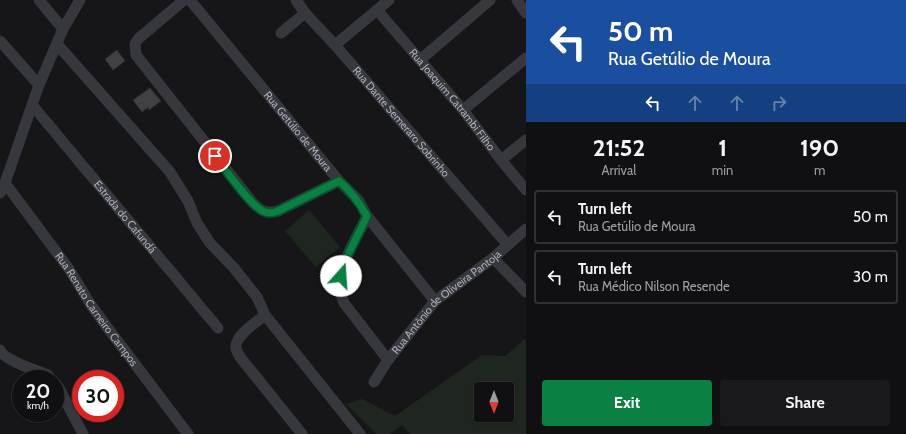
<!DOCTYPE html>
<html lang="en">
<head>
<meta charset="utf-8">
<style>
  body { margin:0; font-family:Cabin,sans-serif; background:#19191b; color:#f1f3f6; height:100vh; display:flex; flex-direction:column; font-size:15px; white-space:nowrap }
  * { box-sizing:border-box; margin:0 }
  p { font-size:13px; color:#9c9d9f }
  .icon { flex:none; width:22px; height:22px; fill:none; stroke:currentColor; stroke-width:2; stroke-linecap:round; stroke-linejoin:round }
  .map { position:relative; flex:1; overflow:hidden }
  .panel { display:flex; flex-direction:column; background:#101012; width:380px }
  .panel>* { flex:none }
  .guide { background:#1a4fa0; color:#fff; overflow:hidden }
  .needle { width:26px; rotate:180deg }
  .buttons { position:absolute; left:474px; top:382px; display:grid; gap:8px }
  .buttons a { display:grid; place-items:center; width:40px; height:40px; border-radius:4px; background:#101012; box-shadow:0 1px 3px #0004,0 0 0 1px #303032; font-size:20px }
  .speed { position:absolute; left:12px; top:370px; display:flex; gap:8px; font-size:20px; font-weight:700; text-align:center }
  .speed>* { display:grid; place-content:center; width:52px; height:52px; border-radius:50%; background:#101012; box-shadow:0 1px 3px #0004,0 0 0 1px #303032; line-height:1 }
  .speed small { font-size:10px; font-weight:400 }
  .speed .limit { border:6px solid #d22; background:#fff; color:#111 }
  .pin { position:absolute; display:grid; place-items:center; width:34px; height:34px; color:#fff; margin:-17px; border:2px solid #fff; border-radius:50%; box-shadow:0 1px 4px #0007 }
  .me { position:absolute; width:44px; margin:-22px; rotate:19deg; stroke-linejoin:round; filter:drop-shadow(0 0 3px #0008) }
  .turn { display:flex; align-items:center; gap:14px; height:84px; padding:0 16px; font-size:18px }
  .turn .icon { width:52px; height:52px; stroke-width:2.5 }
  .turn b { display:block; font-size:28px; line-height:34px }
  .lanes { display:flex; align-items:center; height:38px; padding:0 16px; background:#0003; justify-content:center; gap:20px; direction:ltr }
  .lanes .off { opacity:.35 }
  .eta { display:flex; justify-content:space-evenly; align-items:center; height:68px; text-align:center }
  .eta b { font-size:24px; font-weight:700; line-height:28px }
  .cta { display:flex; gap:8px; margin-top:auto; padding:8px 16px }
  .cta a { flex:1; height:46px; border-radius:4px; background:#0b8043; color:#fff; font-size:16px; font-weight:700; line-height:46px; text-align:center }
  .cta a+a { background:#19191b; color:#f1f3f6 }
  ul { padding:0; list-style:none }
  li { display:flex; align-items:center; gap:12px; height:54px; margin:0 8px 6px; padding:0 8px; border:2px solid #303032; border-radius:4px }
  li div { flex:1 }
  li b { display:block; font-size:15px }
  li em { font-style:normal }
  main { display:flex; flex:1; min-height:0 }
  .map>svg:first-child { display:block }
  .green { fill:#1e261f; fill-rule:evenodd }
  .building { fill:#404145; stroke:#303034 }
  .lines { fill:none; stroke-linecap:round; stroke-linejoin:round }
  .minor { stroke:#37383d; stroke-width:11 }
  .route-casing { stroke:#07532c; stroke-width:10 }
  .route { stroke:#0b8043; stroke-width:7 }
  .labels { text-anchor:middle; dominant-baseline:central; stroke-width:4; stroke-linejoin:round; paint-order:stroke }
  .street-label { font-size:11px; fill:#a8adb8; stroke:#111113 }
</style>
</head>
<body>
<main>
<div class="map">
<svg width="526" height="434" viewBox="0 0 526 434">
  <rect width="100%" height="100%" fill="#161618"/>
  <!-- green -->
  <g class="green">
    <path d="M309,210l31,37 -24,20 -31,-36z"/>
    <path d="M526,338v96h-116l-8,-9 -12,9h-14l-30,-30 16,-5 33,17 87,-61 23,1zM481,389h26v26h-26z"/>
  </g>
  <!-- building -->
  <g class="building">
    <path d="M117,50l8,11 -12,9 -8,-11z"/>
    <path d="M150,88l11,13 -12,9 -1,-3 -6,5 -9,-12z"/>
  </g>
  <g class="lines">
    <!-- minor -->
    <g class="minor">
      <path d="M39,0l24,29"/>
      <path d="M184,0l-46,39 -3,5 1,11 117,148c9,8 12,11 25,8l61,-30"/>
      <path id="s1" d="M190,0l149,181 20,20 8,15 68,85"/>
      <path id="s2" d="M296,0l9,13 30,32 172,199"/>
      <path d="M517,0l9,13"/>
      <path id="s3" d="M377,10l86,100 38,50 25,30"/>
      <path d="M281,33l24,-20"/>
      <path d="M0,41l39,44"/>
      <path d="M57,44l113,128 18,29 9,22 13,20 24,25 23,29 8,18 95,119"/>
      <path d="M335,45l54,-45"/>
      <path d="M420,60l70,-60"/>
      <path id="s4" d="M33,106l185,222"/>
      <path d="M463,110l63,-52"/>
      <path d="M501,160l25,-20"/>
      <path id="s5" d="M5,183l64,86 22,36 16,22 81,107"/>
      <path d="M0,193l5,-10 34,-98 24,-56 17,-29"/>
      <path d="M367,216c-12,26 -36,58 -23,87l44,57"/>
      <path d="M493,258l33,34"/>
      <path d="M265,315c-8,7 -31,21 -29,33 0,3 3,6 4,9l62,77"/>
      <path d="M0,350c5,11 36,20 48,25l3,4"/>
      <path id="s6" d="M374,382l14,-22 47,-59 58,-43 33,-29"/>
      <path d="M55,383l4,5 24,46"/>
    </g>
  </g>
  <g class="lines">
    <defs>
      <path id="route" d="M215,156c10,13 35,49 48,55 5,3 10,2 15,0l61,-30c12,10 20,21 28,35l-25,51 -1,9"/>
    </defs>
    <!-- route casing -->
    <use href="#route" class="route-casing"/>
    <!-- route -->
    <use href="#route" class="route"/>
  </g>
  <g class="labels">
    <!-- street labels -->
    <g class="street-label">
      <text stroke="none"><textPath href="#s3" startOffset="117">Rua Joaquim Catrambi Filho</textPath></text>
      <text stroke="none"><textPath href="#s2" startOffset="161">Rua Dante Semeraro Sobrinho</textPath></text>
      <text stroke="none"><textPath href="#s1" startOffset="170">Rua Getúlio de Moura</textPath></text>
      <text stroke="none"><textPath href="#s4" startOffset="144">Estrada do Cafundá</textPath></text>
      <text stroke="none"><textPath href="#s6" startOffset="109">Rua Antônio de Oliveira Pantoja</textPath></text>
      <text stroke="none"><textPath href="#s5" startOffset="156">Rua Renato Carneiro Campos</textPath></text>
    </g>
  </g>
</svg>
<div class="buttons">
<a><svg class="needle" viewBox="-14 -14 28 28"><path d="M0-13l5 13h-10z" fill="#e53935"/><path d="M0 13l5-13h-10z" fill="#9c9d9f"/></svg></a>
</div>
<div class="speed"><div>20<small>km/h</small></div><div class="limit">30</div></div>
<div class="pin" style="left:215px;top:156px;background:#d93025"><svg class="icon" aria-label="arrive" viewBox="0 0 24 24"><path d="M6 21V4h12l-3 4 3 4H6"/></svg></div>
<svg class="me" style="left:341px;top:276px" viewBox="-20 -20 40 40"><circle r="19" fill="#fff"/><path d="M0-13L10 11 0 6-10 11z" fill="#0b8043"/></svg>
</div>
<section class="panel">
<div class="guide">
<div class="turn"><svg class="icon" aria-label="left" viewBox="0 0 24 24"><path d="M17 20v-9H6M10 6l-5 5 5 5"/></svg><div><b>50 m</b>Rua Getúlio de Moura</div></div>
<div class="lanes"><svg class="icon" aria-label="left" viewBox="0 0 24 24"><path d="M17 20v-9H6M10 6l-5 5 5 5"/></svg><svg class="icon off" aria-label="ahead" viewBox="0 0 24 24"><path d="M12 20V5M6 11l6-6 6 6"/></svg><svg class="icon off" aria-label="ahead" viewBox="0 0 24 24"><path d="M12 20V5M6 11l6-6 6 6"/></svg><svg class="icon off" aria-label="right" viewBox="0 0 24 24"><path d="M7 20v-9h11M14 6l5 5-5 5"/></svg></div>
</div>
<div class="eta">
<div><b>21:52</b><p>Arrival</p></div>
<div><b>1</b><p>min</p></div>
<div><b>190</b><p>m</p></div>
</div>
<ul>
<li><svg class="icon" aria-label="left" viewBox="0 0 24 24"><path d="M17 20v-9H6M10 6l-5 5 5 5"/></svg><div><b>Turn left</b><p>Rua Getúlio de Moura</p></div><em>50 m</em></li>
<li><svg class="icon" aria-label="left" viewBox="0 0 24 24"><path d="M17 20v-9H6M10 6l-5 5 5 5"/></svg><div><b>Turn left</b><p>Rua Médico Nilson Resende</p></div><em>30 m</em></li>
</ul>
<div class="cta"><a>Exit</a><a>Share</a></div>
</section>
</main>
</body>
</html>
